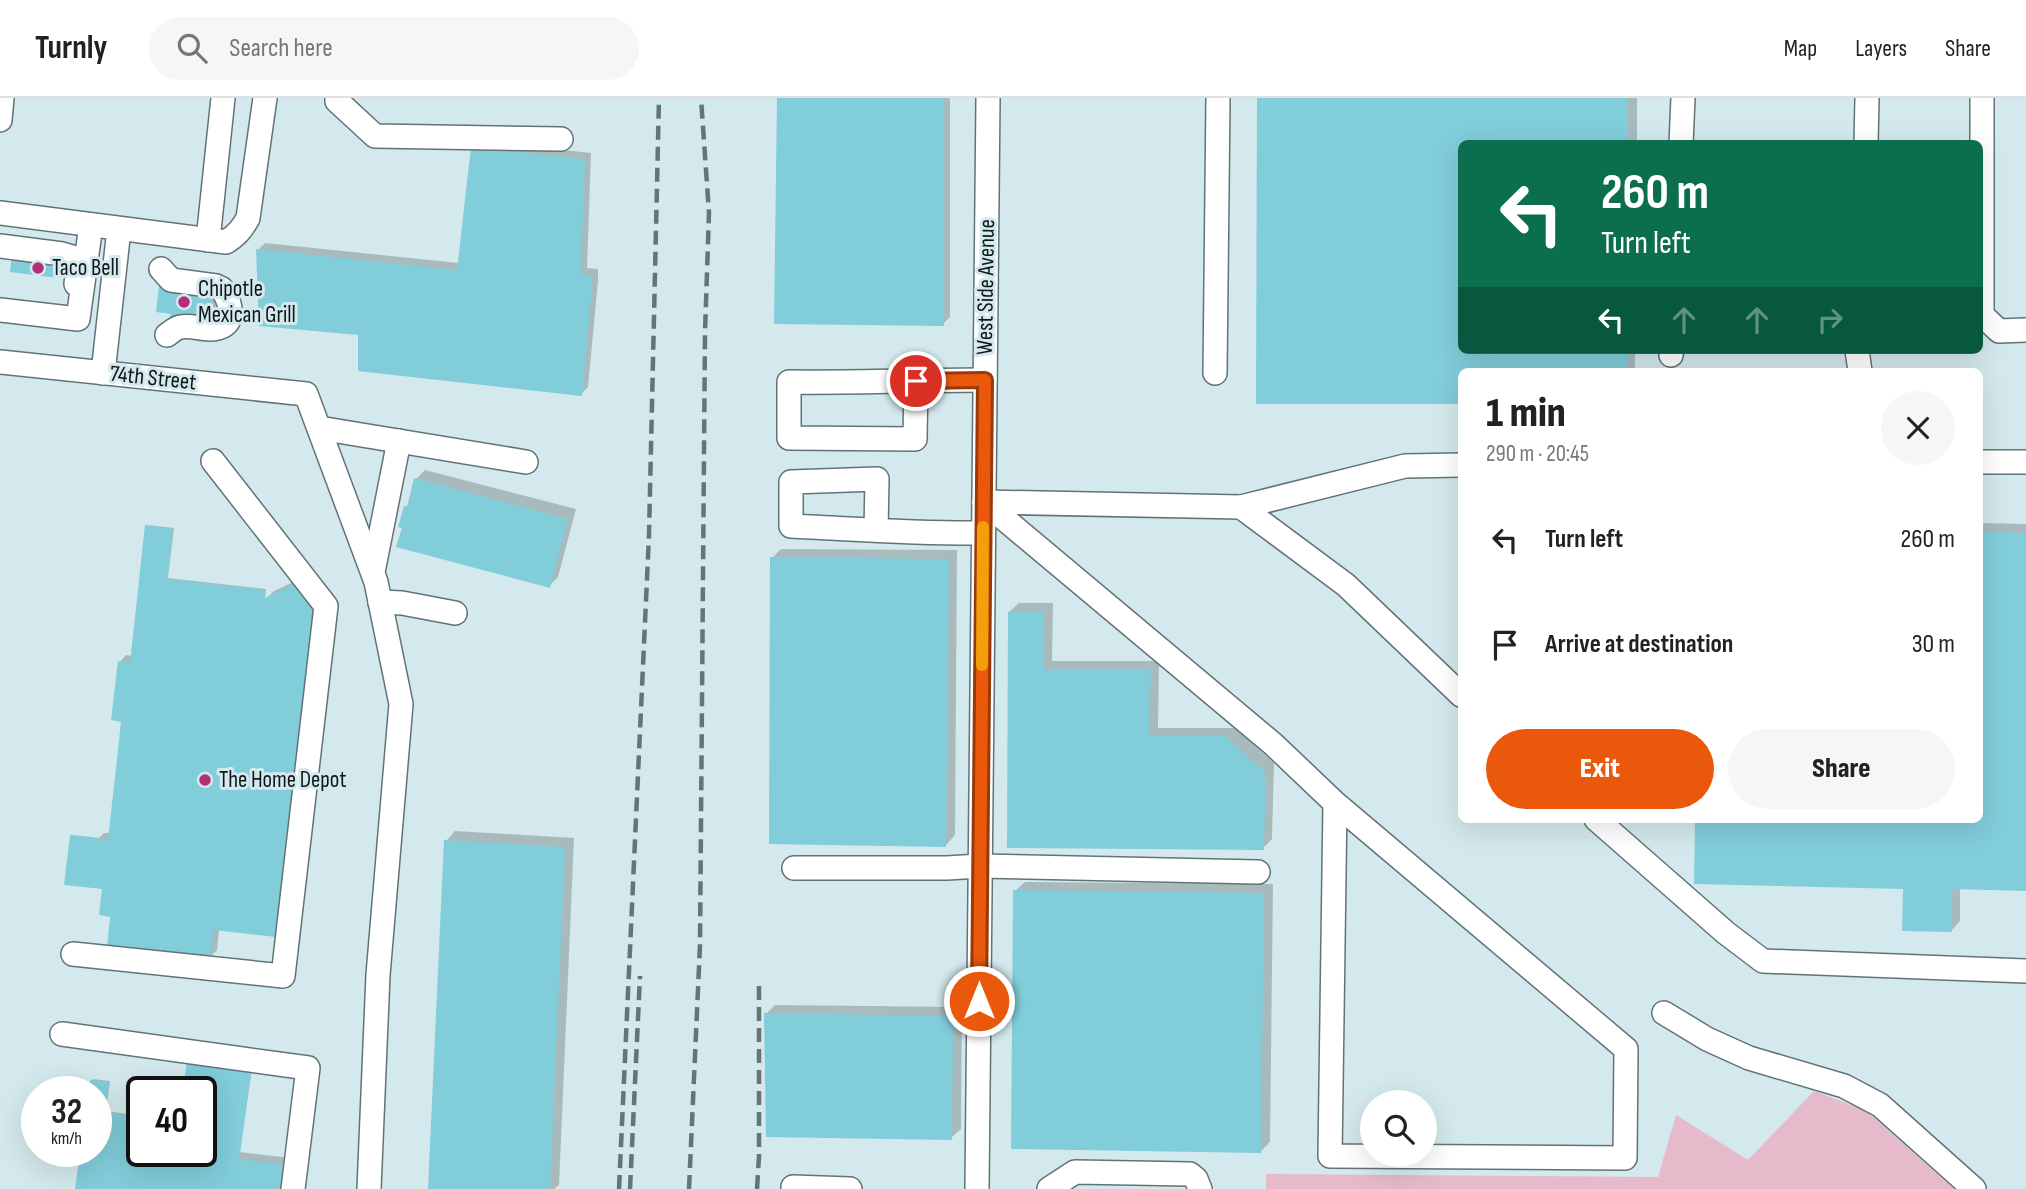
<!DOCTYPE html>
<html lang="en">
<head>
<meta charset="utf-8">
<style>
  body { margin:0; font-family:"Sofia Sans Condensed",sans-serif; background:#f6f6f6; color:#222; height:100vh; display:flex; flex-direction:column; font-size:26px; white-space:nowrap }
  * { box-sizing:border-box; margin:0 }
  p { font-size:23px; color:#767676 }
  .icon { flex:none; width:38px; height:38px; fill:none; stroke:currentColor; stroke-width:2; stroke-linecap:round; stroke-linejoin:round }
  .map { position:relative; flex:1; overflow:hidden }
  .sheet { position:absolute; left:1458px; top:270px; width:525px; height:455px; display:flex; flex-direction:column; background:#fff; border-radius:10px; box-shadow:0 7px 28px #0002 }
  .sheet>* { flex:none }
  .top-card { position:absolute; left:1458px; top:42px; width:525px; height:214px; border-radius:10px; box-shadow:0 7px 28px #0002; background:#0b6e4f; color:#fff; overflow:hidden }
  .tools { position:absolute; left:1360px; top:992px; display:grid; gap:14px }
  .tools a { display:grid; place-items:center; width:77px; height:77px; border-radius:50%; background:#fff; box-shadow:0 7px 28px #0002; font-size:35px }
  .speed { position:absolute; left:21px; top:978px; display:flex; gap:14px; font-size:35px; font-weight:700; text-align:center }
  .speed>* { display:grid; place-content:center; width:91px; height:91px; border-radius:50%; background:#fff; box-shadow:0 7px 28px #0002; line-height:1 }
  .speed small { font-size:18px; font-weight:400 }
  .speed .limit { border:4px solid #111; border-radius:10px; background:#fff; color:#111 }
  .pin { position:absolute; display:grid; place-items:center; width:60px; height:60px; color:#fff; margin:-30px; border:4px solid #fff; border-radius:50%; box-shadow:0 2px 7px #0007 }
  .me { position:absolute; width:77px; margin:-38px; rotate:0deg; stroke-linejoin:round; filter:drop-shadow(0 0 5px #0008) }
  .turn { display:flex; align-items:center; gap:24px; height:147px; padding:0 28px; font-size:32px }
  .turn .icon { width:91px; height:91px; stroke-width:2.5 }
  .turn b { display:block; font-size:49px; line-height:60px }
  .lanes { display:flex; align-items:center; height:66px; padding:0 28px; background:#0003; justify-content:center; gap:35px; direction:ltr }
  .lanes .off { opacity:.35 }
  .round { display:grid; place-items:center; flex:none; width:74px; height:74px; border-radius:37px; background:#f6f6f6 }
  .overview { display:flex; align-items:center; justify-content:space-between; height:119px; padding:0 28px }
  h1 { font-size:42px; font-weight:800; line-height:52px }
  .cta { display:flex; gap:14px; margin-top:auto; padding:14px 28px }
  .cta a { flex:1; height:80px; border-radius:42px; background:#ea580c; color:#fff; font-size:28px; font-weight:800; line-height:80px; text-align:center }
  .cta a+a { background:#f6f6f6; color:#222 }
  ul { padding:0; list-style:none }
  li { display:flex; align-items:center; gap:21px; height:105px; padding:0 28px }
  li div { flex:1 }
  li b { display:block; font-size:26px }
  li em { font-style:normal }
  header { display:flex; align-items:center; gap:42px; box-sizing:border-box; height:98px; padding:0 35px; background:#fff; border-bottom:2px solid #e0e0e0 }
  header strong { font-size:33px }
  nav { display:flex; gap:38px; margin-inline-start:auto; font-size:24px }
  .search { width:490px; height:63px; background:#f6f6f6; display:flex; align-items:center; gap:18px; box-sizing:border-box; padding:0 24px; border-radius:38px; color:#767676; font-size:26px }
  .map>svg:first-child { display:block }
  .green { fill:#e6b9cb }
  .shadow { fill:#0003 }
  .building { fill:#81cdda }
  .lines { fill:none; stroke-linecap:round; stroke-linejoin:round }
  .minor-casing { stroke:#617377; stroke-width:26 }
  .minor { stroke:#fff; stroke-width:23 }
  .rail { stroke:#667476; stroke-width:4.5; stroke-dasharray:14 7; stroke-linecap:butt }
  .route-casing { stroke:#983908; stroke-width:18 }
  .route { stroke:#ea580c; stroke-width:12 }
  .slow { stroke:#f59e0b; stroke-width:12 }
  .poi-dot { fill:#b22e75; stroke:#d4e9ed; stroke-width:2.5 }
  .labels { text-anchor:middle; dominant-baseline:central; stroke-width:6; stroke-linejoin:round; paint-order:stroke }
  .poi-label { font-size:23px; fill:#0f1617; stroke:#d4e9ed; text-anchor:start }
  .street-label { font-size:23px; fill:#0f1617; stroke:#d4e9ed }
</style>
</head>
<body>
<header>
<strong>Turnly</strong>
<div class="search"><svg class="icon" aria-label="search" viewBox="0 0 24 24"><circle cx="10" cy="10" r="6"/><path d="M15 15l6 6"/></svg>Search here</div>
<nav><a>Map</a><a>Layers</a><a>Share</a></nav>
</header>
<div class="map">
<svg width="2026" height="1091" viewBox="0 0 2026 1091">
  <rect width="100%" height="100%" fill="#d4e9ed"/>
  <!-- green -->
  <path class="green" d="M1814,993l51,19 89,79h-688v-15l392,3 18,-62 72,45z"/>
  <!-- shadow -->
  <g class="shadow">
    <path d="M778,0h172v219l-7,7z"/>
    <path d="M1259,0h378v46h-176v206h174v21h-174v31h-204z"/>
    <path d="M480,43l111,12 -4,115 11,1v12l-10,106 -7,7 -221,-60 -102,-84 7,-7 194,20z"/>
    <path d="M167,182l52,6 -3,24 -7,6 -29,-3 -4,4 -15,-30z"/>
    <path d="M425,372l151,39 -18,68 -9,9 -145,-59 2,-20 4,-5 6,-23z"/>
    <path d="M1979,425l47,1v365l-66,-1v33l-9,10 -46,-44 -208,-65 -75,-3h357z"/>
    <path d="M148,427l26,3 -6,50 98,11 -1,11 9,-9 32,-15 14,31 -37,322 -7,6 -57,-6 -2,21 -7,7 -98,-42 -8,-27 -33,-52 2,-1 26,3 5,-5h6l13,-113 -3,-58 6,-7 6,1z"/>
    <path d="M781,451l176,1 -2,285 -9,10 -174,-287z"/>
    <path d="M1019,505h34l-1,58h107l-1,67h77l39,35 -2,76 -9,9 -254,-1v-235z"/>
    <path d="M455,733l119,7 -15,347 -5,4h-124l16,-348z"/>
    <path d="M1025,784l248,2 -3,258 -9,9 -246,-260z"/>
    <path d="M775,907l187,2 -1,122 -10,9 -185,-124z"/>
    <path d="M252,969l-12,85 51,6 -4,31h-210l5,-37h14v-60h-6l3,-13 17,2 -4,30 36,5v36h59v-60h-17z"/>
  </g>
  <!-- building -->
  <g class="building">
    <path d="M777,0h167v228l-170,-2z"/>
    <path d="M1257,0h371v46h-167v206h166v21h-166v33h-205z"/>
    <path d="M471,49l114,12 -4,115 11,1v14l-10,107 -224,-25v-36l-99,-9 -3,-77 201,21z"/>
    <path d="M12,156l49,6 -2,18 -49,-6z"/>
    <path d="M159,188l54,6 -3,26 -32,-4 -1,4 -7,-1 1,-3 -15,-2z"/>
    <path d="M414,380l154,41 -18,69 -154,-41 6,-19 -4,-1 6,-21 3,1z"/>
    <path d="M145,427l28,4 -6,50 98,11v8l34,-16 15,33 -38,322 -62,-7 -4,28 -103,-11 3,-30 -11,-2 3,-26 -38,-4 6,-50 38,5 13,-118 -10,-2 7,-59 12,2z"/>
    <path d="M1979,434l47,1v358l-74,-2v43l-50,-1 1,-42 -209,-5 1,-61h-74v-4h358z"/>
    <path d="M770,459l179,2 -3,288 -177,-3z"/>
    <path d="M1008,514h36l-1,58h108l-2,66h76l41,37 -2,77 -257,-2z"/>
    <path d="M444,742l121,7 -15,342h-122z"/>
    <path d="M1013,792l251,3 -3,260 -250,-4z"/>
    <path d="M764,915l189,3 -1,124 -186,-3z"/>
    <path d="M187,961l65,9 -13,91 46,6 -3,24h-207l5,-37h16v-60h-8l2,-12 19,2 -4,30 37,5v35h34l23,2v-2h2v-60h-18z"/>
  </g>
  <g class="lines">
    <defs>
      <g id="minor">
        <path d="M337,0v3l38,35 186,3"/>
        <path d="M1982,0v217l17,16 27,-1"/>
        <path d="M0,22l2,-22"/>
        <path d="M1681,46l2,-46"/>
        <path d="M1866,46l1,-46"/>
        <path d="M0,115l226,29c11,-7 16,-13 22,-24l17,-120"/>
        <path d="M208,142l15,-142"/>
        <path d="M0,148l62,8 10,3 6,11 -2,16"/>
        <path d="M161,171l10,11 45,6 6,3c11,17 15,40 -13,40 -9,0 -19,-4 -28,-2 -4,0 -10,5 -14,8"/>
        <path d="M0,212l78,9 13,-94"/>
        <path d="M1857,252l3,21"/>
        <path d="M1671,257l1,-5"/>
        <path d="M0,264l306,32 70,188 25,122 -23,271 -9,214"/>
        <path d="M103,275l16,-144"/>
        <path d="M1215,275l3,-275"/>
        <path d="M916,283l-1,58 -126,-1v-56c66,1 131,-2 196,-2"/>
        <path d="M319,330l207,34"/>
        <path d="M1979,364h47"/>
        <path d="M984,404l289,242 62,59 -5,353 295,2 1,-109 -291,-246"/>
        <path d="M984,404l257,5 164,-41 56,-1"/>
        <path d="M1241,409l105,78 115,110"/>
        <path d="M876,432l1,-51 -86,3v44c64,3 128,8 192,7"/>
        <path d="M373,474l26,-131"/>
        <path d="M380,504l22,1 53,10"/>
        <path d="M1596,721l130,114 37,28 263,10"/>
        <path d="M794,770h153l33,-2 278,6"/>
        <path d="M73,856l210,22 43,-370 -113,-145"/>
        <path d="M1664,915l43,26 42,19 95,28 36,19 94,84"/>
        <path d="M62,936l246,34 -15,121"/>
        <path d="M793,1089l57,2"/>
        <path d="M977,1091l11,-1091"/>
        <path d="M1049,1091l26,-17 115,2 6,5 4,10"/>
      </g>
    </defs>
    <!-- minor casing -->
    <use href="#minor" class="minor-casing"/>
    <!-- minor -->
    <use href="#minor" class="minor"/>
    <!-- rail -->
    <g class="rail">
      <path d="M619,1091l30,-654 10,-437"/>
      <path d="M630,1091l10,-213"/>
      <path d="M689,1091l11,-244 5,-613 4,-119 -8,-115"/>
      <path d="M757,1091l2,-33v-172"/>
    </g>
  </g>
  <g class="lines">
    <defs>
      <path id="route" d="M916,283l69,-1 -6,621"/>
    </defs>
    <!-- route casing -->
    <use href="#route" class="route-casing"/>
    <!-- route -->
    <use href="#route" class="route"/>
    <!-- slow -->
    <path class="slow" d="M982,567l1,-138"/>
  </g>
  <!-- markers -->
  <g class="poi-dot">
    <circle cx="38" cy="170" r="7"/>
    <circle cx="184" cy="204" r="7"/>
    <circle cx="205" cy="682" r="7"/>
  </g>
  <g class="labels">
    <!-- poi labels -->
    <g class="poi-label">
      <text x="52" y="170">Taco Bell</text>
      <text x="198" y="191">Chipotle<tspan x="198" dy="26">Mexican Grill</tspan></text>
      <text x="219" y="682">The Home Depot</text>
    </g>
    <!-- street labels -->
    <g class="street-label">
      <text transform="translate(986 189) rotate(-89)">West Side Avenue</text>
      <text transform="translate(153 280) rotate(6)">74th Street</text>
    </g>
  </g>
</svg>
<div class="tools">
<a><svg class="icon" aria-label="search" viewBox="0 0 24 24"><circle cx="10" cy="10" r="6"/><path d="M15 15l6 6"/></svg></a>
</div>
<div class="speed"><div>32<small>km/h</small></div><div class="limit">40</div></div>
<div class="pin" style="left:916px;top:283px;background:#d93025"><svg class="icon" aria-label="arrive" viewBox="0 0 24 24"><path d="M6 21V4h12l-3 4 3 4H6"/></svg></div>
<svg class="me" style="left:979px;top:903px" viewBox="-20 -20 40 40"><circle r="17" fill="#ea580c" stroke="#fff" stroke-width="3"/><path d="M0-11L8 9 0 5-8 9z" fill="#fff"/></svg>
<div class="top-card">
<div class="turn"><svg class="icon" aria-label="left" viewBox="0 0 24 24"><path d="M17 20v-9H6M10 6l-5 5 5 5"/></svg><div><b>260 m</b>Turn left</div></div>
<div class="lanes"><svg class="icon" aria-label="left" viewBox="0 0 24 24"><path d="M17 20v-9H6M10 6l-5 5 5 5"/></svg><svg class="icon off" aria-label="ahead" viewBox="0 0 24 24"><path d="M12 20V5M6 11l6-6 6 6"/></svg><svg class="icon off" aria-label="ahead" viewBox="0 0 24 24"><path d="M12 20V5M6 11l6-6 6 6"/></svg><svg class="icon off" aria-label="right" viewBox="0 0 24 24"><path d="M7 20v-9h11M14 6l5 5-5 5"/></svg></div>
</div>
<section class="sheet">
<div class="overview"><div><h1>1 min</h1><p>290 m · 20:45</p></div><a class="round"><svg class="icon" aria-label="close" viewBox="0 0 24 24"><path d="M6 6l12 12M18 6L6 18"/></svg></a></div>
<ul>
<li><svg class="icon" aria-label="left" viewBox="0 0 24 24"><path d="M17 20v-9H6M10 6l-5 5 5 5"/></svg><div><b>Turn left</b></div><em>260 m</em></li>
<li><svg class="icon" aria-label="arrive" viewBox="0 0 24 24"><path d="M6 21V4h12l-3 4 3 4H6"/></svg><div><b>Arrive at destination</b></div><em>30 m</em></li>
</ul>
<div class="cta"><a>Exit</a><a>Share</a></div>
</section>
</div>
</body>
</html>
